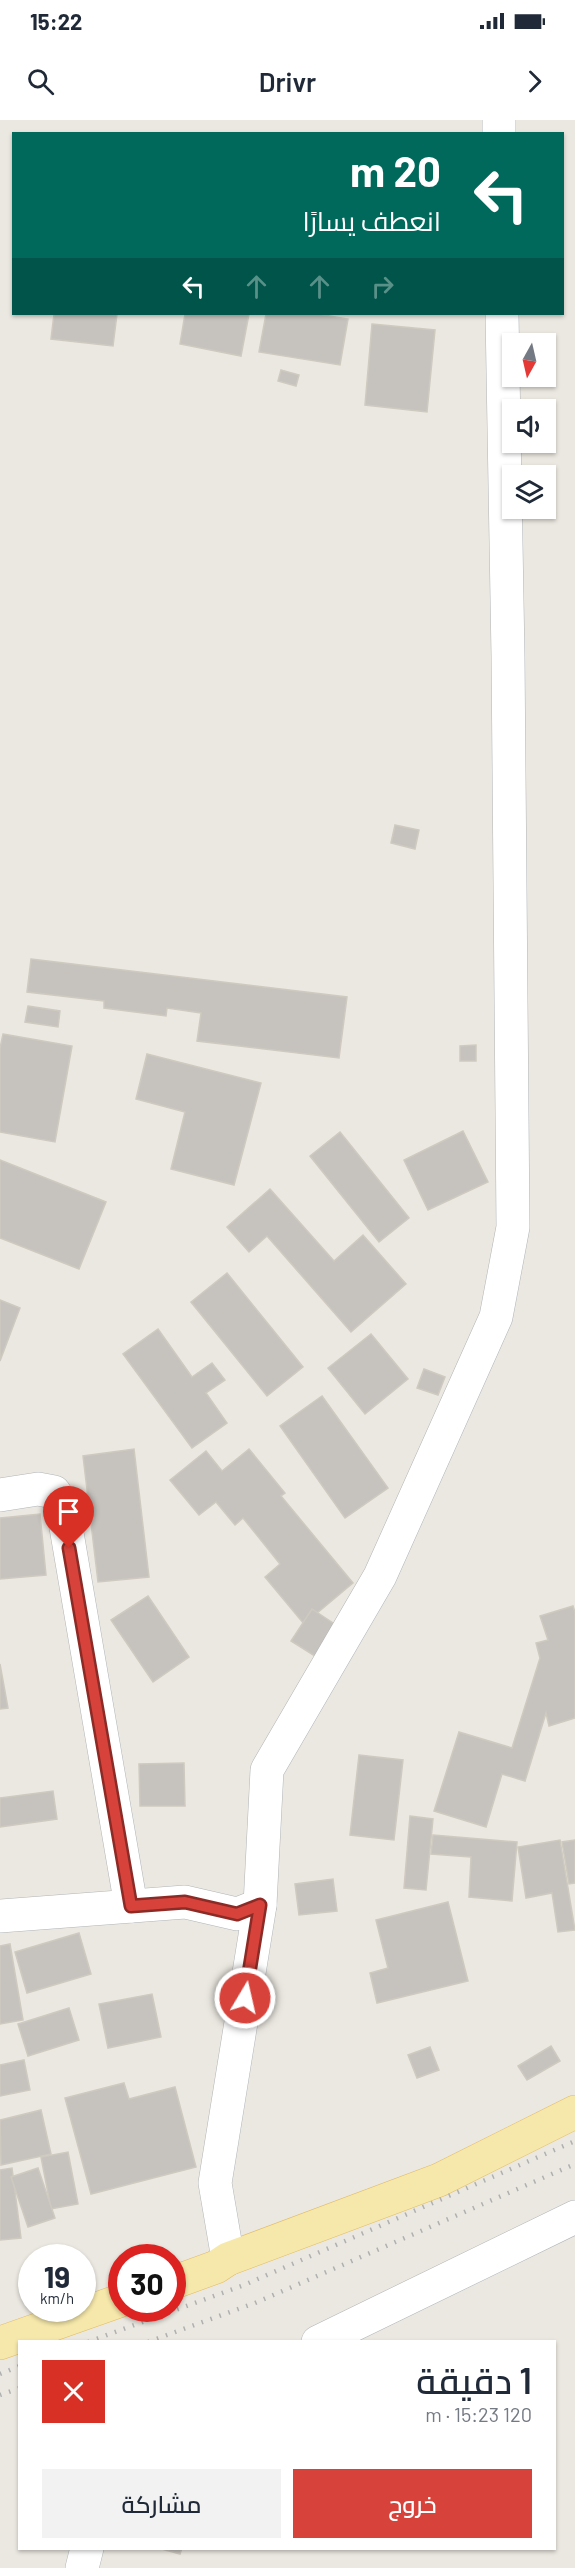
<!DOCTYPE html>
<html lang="ar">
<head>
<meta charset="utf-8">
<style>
  body { margin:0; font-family:Barlow,Cairo,sans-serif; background:#f2f2f3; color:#1f2937; direction:rtl; height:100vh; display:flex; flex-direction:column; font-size:22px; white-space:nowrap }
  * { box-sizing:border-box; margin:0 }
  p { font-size:20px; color:#747a83 }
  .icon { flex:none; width:33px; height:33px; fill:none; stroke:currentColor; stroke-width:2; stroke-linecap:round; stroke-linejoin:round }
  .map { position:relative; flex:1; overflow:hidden; direction:ltr }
  .sheet { position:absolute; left:18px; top:2220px; width:538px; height:210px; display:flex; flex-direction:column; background:#fff; border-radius:0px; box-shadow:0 2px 4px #0004; direction:rtl }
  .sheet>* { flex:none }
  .hud { position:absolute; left:12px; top:12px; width:552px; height:183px; border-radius:0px; box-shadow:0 2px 4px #0004; direction:rtl; background:#00695c; color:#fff; overflow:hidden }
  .needle { width:39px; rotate:188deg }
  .buttons { position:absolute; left:502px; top:213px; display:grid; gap:12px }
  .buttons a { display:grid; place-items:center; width:54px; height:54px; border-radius:0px; background:#fff; box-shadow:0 2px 4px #0004; font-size:30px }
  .speed { position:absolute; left:18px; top:2124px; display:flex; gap:12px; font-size:30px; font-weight:700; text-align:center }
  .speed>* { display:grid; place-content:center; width:78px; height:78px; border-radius:50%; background:#fff; box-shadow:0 2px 4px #0004; line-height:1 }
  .speed small { font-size:15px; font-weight:400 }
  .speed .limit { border:9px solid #d22; background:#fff; color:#111 }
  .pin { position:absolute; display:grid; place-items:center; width:51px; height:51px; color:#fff; margin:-62px -26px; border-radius:50% 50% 50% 0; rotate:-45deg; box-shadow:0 0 6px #0007 }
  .pin .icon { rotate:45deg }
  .me { position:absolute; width:66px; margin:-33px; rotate:9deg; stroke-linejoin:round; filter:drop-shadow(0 0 4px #0008) }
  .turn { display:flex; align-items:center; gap:21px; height:126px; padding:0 24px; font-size:27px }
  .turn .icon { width:78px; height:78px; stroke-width:2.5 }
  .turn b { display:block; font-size:42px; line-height:51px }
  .lanes { display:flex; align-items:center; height:57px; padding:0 24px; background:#0003; justify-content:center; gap:30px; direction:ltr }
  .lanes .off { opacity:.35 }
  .round { display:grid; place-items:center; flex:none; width:63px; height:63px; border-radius:0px; background:#f2f2f3 }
  .overview { display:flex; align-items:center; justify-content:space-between; height:102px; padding:0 24px }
  h1 { font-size:36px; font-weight:600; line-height:45px }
  .button { display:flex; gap:12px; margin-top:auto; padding:12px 24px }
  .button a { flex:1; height:69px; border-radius:0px; background:#d7423b; color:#fff; font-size:24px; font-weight:600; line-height:69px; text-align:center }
  .button a+a { background:#f2f2f3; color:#1f2937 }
  .status { display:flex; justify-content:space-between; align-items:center; height:42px; padding:0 30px; background:#fff; direction:ltr }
  .status svg { height:16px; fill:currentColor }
  header { display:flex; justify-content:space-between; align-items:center; height:78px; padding:0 24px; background:#fff; font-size:27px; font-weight:600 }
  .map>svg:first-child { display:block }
  .building { fill:#c6c3be; stroke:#cfcac0; stroke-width:1.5 }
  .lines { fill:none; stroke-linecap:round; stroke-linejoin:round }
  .minor-casing { stroke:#b1b4b7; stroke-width:34 }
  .major-casing { stroke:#e2bb62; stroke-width:34 }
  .minor { stroke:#fff; stroke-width:33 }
  .major { stroke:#f6e8aa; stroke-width:33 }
  .rail { stroke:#afb0b0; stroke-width:4.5; stroke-dasharray:1.5 8; stroke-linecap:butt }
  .route-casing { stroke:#8c2b26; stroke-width:15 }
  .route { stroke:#d7423b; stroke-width:10 }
</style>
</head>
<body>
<div class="status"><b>15:22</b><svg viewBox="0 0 49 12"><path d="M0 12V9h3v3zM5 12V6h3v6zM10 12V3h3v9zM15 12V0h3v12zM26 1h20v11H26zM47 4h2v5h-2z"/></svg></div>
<header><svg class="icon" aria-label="forward" viewBox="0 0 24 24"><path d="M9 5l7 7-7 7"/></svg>Drivr<svg class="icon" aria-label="search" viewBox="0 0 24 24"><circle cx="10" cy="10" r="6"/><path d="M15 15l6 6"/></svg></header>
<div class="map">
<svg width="575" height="2448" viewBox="0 0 575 2448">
  <rect width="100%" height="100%" fill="#ebe8e1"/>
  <!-- building -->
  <g class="building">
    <path d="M54,194h63l-4,32 -62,-7z"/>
    <path d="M185,194h64l-8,42 -61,-12z"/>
    <path d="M266,194h52l30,5 -8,46 -81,-13z"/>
    <path d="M372,204l63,6 -8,82 -62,-7z"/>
    <path d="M281,250l18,5 -3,11 -18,-5z"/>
    <path d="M395,705l24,5 -4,19 -24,-6z"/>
    <path d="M31,839l316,38 -8,61 -142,-17 4,-28 -34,-5 -1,8 -62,-8v-7l-77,-9z"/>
    <path d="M28,886l32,5 -2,16 -33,-5z"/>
    <path d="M3,914l69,12 -17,96 -55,-10v-84z"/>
    <path d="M476,925v16h-16v-15z"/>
    <path d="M147,934l114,29 -27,102 -63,-16 14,-57 -49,-13z"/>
    <path d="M463,1011l25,51 -60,28 -24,-50z"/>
    <path d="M340,1012l69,86 -30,24 -69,-86z"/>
    <path d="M0,1040l106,42 -27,67 -79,-31z"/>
    <path d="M270,1069l64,72 29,-26 43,49 -55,48 -84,-96 -18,16 -22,-25z"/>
    <path d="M227,1153l76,94 -36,29 -76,-94z"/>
    <path d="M0,1180l20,8 -20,53z"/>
    <path d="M158,1209l34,48 20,-14 13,17 -19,13 21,30 -35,25 -69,-94z"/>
    <path d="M371,1214l37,45 -43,35 -37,-46z"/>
    <path d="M424,1249l21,8 -7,18 -21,-7z"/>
    <path d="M322,1276l66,92 -43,30 -65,-92z"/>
    <path d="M134,1329l15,128 -51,5 -15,-126z"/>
    <path d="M249,1329l36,44 -4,3 72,87 -49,41 -39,-47 15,-13 -37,-46 -8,7 -19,-23 -17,13 -29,-35 36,-29 16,20z"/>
    <path d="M40,1394l6,61 -46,4v-61z"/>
    <path d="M148,1476l41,61 -36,25 -42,-62z"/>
    <path d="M573,1486l2,6v106l-26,8 -3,-13 -21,68 -23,-7 -16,53 -52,-16 25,-79 53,16 28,-90 -4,-15 12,-3 -8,-24z"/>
    <path d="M312,1489l27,18 -21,31 -27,-17z"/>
    <path d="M0,1544l8,44 -8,1z"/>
    <path d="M359,1635l44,5 -9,80 -44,-5z"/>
    <path d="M184,1643l1,43h-45l-1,-42z"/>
    <path d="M53,1671l4,28 -57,8v-29z"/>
    <path d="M410,1696l23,3 -7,71 -22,-2z"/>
    <path d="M433,1715l84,7 -5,59 -43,-4 2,-40 -40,-3z"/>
    <path d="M560,1720l15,90 -17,2 -6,-39 -26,5 -8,-51z"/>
    <path d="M575,1720v43l-6,1 -7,-42z"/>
    <path d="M333,1759l4,32 -38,4 -4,-31z"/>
    <path d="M448,1782l20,79 -91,22 -7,-30 18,-5 -12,-48z"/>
    <path d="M79,1813l12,41 -64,19 -12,-41z"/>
    <path d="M10,1824l13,76 -23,4v-78z"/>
    <path d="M152,1874l9,43 -53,11 -9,-44z"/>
    <path d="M69,1888l10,32 -51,16 -10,-32z"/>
    <path d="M551,1926l9,15 -33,19 -9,-14z"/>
    <path d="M430,1927l9,23 -22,8 -9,-23z"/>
    <path d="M24,1940l6,30 -30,6v-31z"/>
    <path d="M124,1963l5,16 46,-12 21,80 -105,27 -26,-96z"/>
    <path d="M41,1990l10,44 -50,11 -1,-45z"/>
    <path d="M68,2032l10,52 -27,5 -10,-52z"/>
    <path d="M12,2048l9,70 -21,2v-70z"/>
    <path d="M38,2048l17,50 -27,9 -17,-50z"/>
    <path d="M158,2428h24l-2,6z"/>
  </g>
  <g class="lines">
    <defs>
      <g id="minor">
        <path d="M499,0v14"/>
        <path d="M0,1375l38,-6 16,3 8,12 69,402"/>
        <path d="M260,1785l7,-135 113,-194 116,-259 17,-90 -5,-571 -6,-342"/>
        <path d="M0,1796l185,-14 52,12 23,-9 -45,278 13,76"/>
        <path d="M318,2222l257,-125"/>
        <path d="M82,2448l5,-20"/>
      </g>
      <g id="major">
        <path d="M172,2163l44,-16 12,-8 211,-79 136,-68"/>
        <path d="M0,2223l122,-43"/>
      </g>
    </defs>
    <!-- minor casing -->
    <use href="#minor" class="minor-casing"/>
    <!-- major casing -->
    <use href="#major" class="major-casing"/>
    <!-- minor -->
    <use href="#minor" class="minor"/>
    <!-- major -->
    <use href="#major" class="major"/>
    <!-- rail -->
    <g class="rail">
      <path d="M88,2222l156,-57 331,-144"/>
      <path d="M148,2222l107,-39 320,-139"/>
      <path d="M0,2254l20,-8"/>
      <path d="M0,2275l20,-7"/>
    </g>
  </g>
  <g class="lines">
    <defs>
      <path id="route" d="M69,1428l62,358 54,-4 52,12 23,-9 -15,93"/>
    </defs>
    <!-- route casing -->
    <use href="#route" class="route-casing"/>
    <!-- route -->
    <use href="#route" class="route"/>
  </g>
</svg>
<div class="buttons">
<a><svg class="needle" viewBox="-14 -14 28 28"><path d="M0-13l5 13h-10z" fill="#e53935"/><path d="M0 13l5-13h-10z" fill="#747a83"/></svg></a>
<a><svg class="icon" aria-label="sound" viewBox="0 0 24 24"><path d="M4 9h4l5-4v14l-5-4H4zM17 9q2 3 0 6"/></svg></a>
<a><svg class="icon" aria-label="layers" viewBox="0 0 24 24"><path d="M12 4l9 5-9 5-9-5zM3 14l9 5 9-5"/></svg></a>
</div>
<div class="speed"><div>19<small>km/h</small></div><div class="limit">30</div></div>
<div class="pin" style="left:69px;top:1428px;background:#d93025"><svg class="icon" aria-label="arrive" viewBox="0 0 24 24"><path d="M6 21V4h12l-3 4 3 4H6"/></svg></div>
<svg class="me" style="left:245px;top:1878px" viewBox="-20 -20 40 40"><circle r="17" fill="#d7423b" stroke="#fff" stroke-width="3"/><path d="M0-11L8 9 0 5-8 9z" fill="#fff"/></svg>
<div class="hud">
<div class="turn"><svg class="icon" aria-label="left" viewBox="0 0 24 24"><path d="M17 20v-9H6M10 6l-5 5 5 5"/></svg><div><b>20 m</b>انعطف يسارًا</div></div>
<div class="lanes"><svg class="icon" aria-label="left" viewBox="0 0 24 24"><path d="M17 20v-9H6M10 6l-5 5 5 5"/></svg><svg class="icon off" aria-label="ahead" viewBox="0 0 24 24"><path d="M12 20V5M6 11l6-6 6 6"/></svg><svg class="icon off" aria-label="ahead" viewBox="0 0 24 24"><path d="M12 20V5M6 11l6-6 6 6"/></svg><svg class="icon off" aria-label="right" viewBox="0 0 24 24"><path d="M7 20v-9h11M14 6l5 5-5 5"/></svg></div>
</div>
<section class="sheet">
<div class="overview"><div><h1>1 دقيقة</h1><p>120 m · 15:23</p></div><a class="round" style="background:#d93025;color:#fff"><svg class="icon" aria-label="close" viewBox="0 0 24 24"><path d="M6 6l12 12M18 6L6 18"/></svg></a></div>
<div class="button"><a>خروج</a><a>مشاركة</a></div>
</section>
</div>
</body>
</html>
